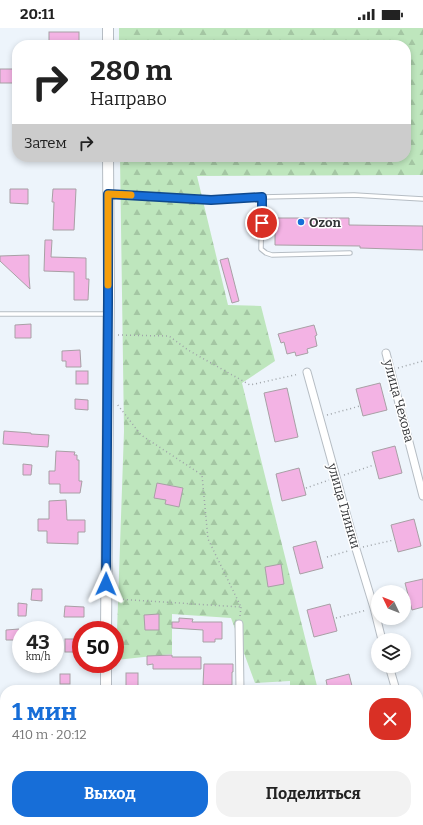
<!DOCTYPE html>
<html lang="ru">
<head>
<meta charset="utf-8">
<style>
  body { margin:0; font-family:Bitter,serif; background:#f2f2f2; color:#222; height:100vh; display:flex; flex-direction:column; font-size:15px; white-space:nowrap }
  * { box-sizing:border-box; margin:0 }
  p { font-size:13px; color:#767676 }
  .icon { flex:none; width:22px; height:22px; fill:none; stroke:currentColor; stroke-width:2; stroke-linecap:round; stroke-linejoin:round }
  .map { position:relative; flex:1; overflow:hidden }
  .drawer { position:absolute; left:0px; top:657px; width:423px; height:140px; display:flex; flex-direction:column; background:#fff; border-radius:16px 16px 0 0; box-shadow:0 2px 6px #0003 }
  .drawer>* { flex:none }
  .guide { position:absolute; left:12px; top:12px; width:399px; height:122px; border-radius:16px; box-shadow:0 2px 6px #0003; background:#fff; color:#222; overflow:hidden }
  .needle { width:26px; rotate:313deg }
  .buttons { position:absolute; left:371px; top:557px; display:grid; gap:8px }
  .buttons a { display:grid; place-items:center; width:40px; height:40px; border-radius:50%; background:#fff; box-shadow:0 2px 6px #0003; font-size:20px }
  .speed { position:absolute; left:12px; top:593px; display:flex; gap:8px; font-size:20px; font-weight:700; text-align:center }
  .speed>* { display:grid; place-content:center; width:52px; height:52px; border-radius:50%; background:#fff; box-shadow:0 2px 6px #0003; line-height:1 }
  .speed small { font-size:10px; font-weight:400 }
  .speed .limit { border:6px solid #d22; background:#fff; color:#111 }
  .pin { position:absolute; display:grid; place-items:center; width:34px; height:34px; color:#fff; margin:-17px; border:2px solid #fff; border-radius:50%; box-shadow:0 1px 4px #0007 }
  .me { position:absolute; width:44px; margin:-22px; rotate:1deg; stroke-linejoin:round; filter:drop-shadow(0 0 3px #0008) }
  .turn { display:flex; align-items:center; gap:14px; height:84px; padding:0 12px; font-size:18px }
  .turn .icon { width:52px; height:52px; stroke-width:2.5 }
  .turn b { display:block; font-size:28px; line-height:34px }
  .then { display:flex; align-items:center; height:38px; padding:0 12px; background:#0003; gap:8px; font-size:15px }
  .round { display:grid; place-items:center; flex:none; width:42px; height:42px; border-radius:16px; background:#f2f2f2 }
  .headline { display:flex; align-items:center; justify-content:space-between; height:68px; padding:0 12px }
  h1 { font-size:24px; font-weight:700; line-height:30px; color:#176ed8 }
  .action { display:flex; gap:8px; margin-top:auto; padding:8px 12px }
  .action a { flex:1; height:46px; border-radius:16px; background:#176ed8; color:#fff; font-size:16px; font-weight:700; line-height:46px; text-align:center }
  .action a+a { background:#f2f2f2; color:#222 }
  .status { display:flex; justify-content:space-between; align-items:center; height:28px; padding:0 20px; background:#fff; direction:ltr }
  .status svg { height:11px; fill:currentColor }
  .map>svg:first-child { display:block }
  .forest { fill:url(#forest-firs) }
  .building { fill:#f3b3e4; stroke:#a8a0a5 }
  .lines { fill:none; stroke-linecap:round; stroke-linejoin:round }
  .service-casing { stroke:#b6bdc4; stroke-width:5.5 }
  .minor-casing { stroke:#b6bdc4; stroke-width:9 }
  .secondary-casing { stroke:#b6bdc4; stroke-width:12 }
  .path { stroke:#9ea3a8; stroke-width:1.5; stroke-dasharray:1 3; stroke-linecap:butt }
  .service { stroke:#fff; stroke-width:3.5 }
  .minor { stroke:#fff; stroke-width:7 }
  .secondary { stroke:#fff; stroke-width:10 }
  .route-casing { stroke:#0f488c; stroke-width:10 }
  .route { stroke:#176ed8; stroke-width:7 }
  .slow { stroke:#f59e0b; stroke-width:7 }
  .poi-dot { fill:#176ed8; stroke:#fff; stroke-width:1.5 }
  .labels { text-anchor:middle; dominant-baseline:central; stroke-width:3; stroke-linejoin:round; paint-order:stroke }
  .poi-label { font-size:13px; font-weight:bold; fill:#333538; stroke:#fff; text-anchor:start }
  .street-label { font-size:13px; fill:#333538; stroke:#fff }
</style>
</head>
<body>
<div class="status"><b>20:11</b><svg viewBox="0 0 49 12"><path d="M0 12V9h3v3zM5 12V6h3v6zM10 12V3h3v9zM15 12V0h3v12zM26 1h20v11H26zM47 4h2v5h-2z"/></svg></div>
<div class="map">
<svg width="423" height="797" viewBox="0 0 423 797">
  <defs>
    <pattern id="forest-firs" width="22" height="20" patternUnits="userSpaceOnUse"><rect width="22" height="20" fill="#bee6bd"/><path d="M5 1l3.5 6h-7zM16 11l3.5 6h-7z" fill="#a4c6a3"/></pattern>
  </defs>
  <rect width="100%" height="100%" fill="#edf4fb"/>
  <!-- forest -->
  <g class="forest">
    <path d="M119,0h304v147l-226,1 31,129 33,1 14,55 -33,22 76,307h-28v-9l-35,2 -24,-65 -59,-4v40l-56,6 8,-229 -4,-274h286v-112h-287z"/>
    <path d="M288,792h63l1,5h-64z"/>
  </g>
  <!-- building -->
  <g class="building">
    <rect x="49" y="4" width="30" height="13"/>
    <rect x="0" y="41" width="16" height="14"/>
    <path d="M10,161h18v15l-18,-1z"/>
    <path d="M53,161h23l-2,41h-21l1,-28h-2z"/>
    <path d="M275,190h74v7l74,1v24l-63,-2v-2l-85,-1z"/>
    <path d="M45,212h7l-1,17 35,1v21h3l-1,21h-14v-28l-30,-1z"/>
    <path d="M29,227v21l1,13 -30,-28v-5z"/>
    <path d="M228,230l11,43 -7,2 -12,-43z"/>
    <path d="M31,296v14h-16v-13z"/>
    <path d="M314,297l3,10 -2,1 2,10 -10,3 1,4 -12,3 -1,-4 -8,2 -3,-12 -3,1 -3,-9z"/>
    <path d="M80,322l1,17h-15v-6h-4v-10z"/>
    <rect x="76" y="343" width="12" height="13"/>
    <path d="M380,355l7,27 -24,6 -7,-27z"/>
    <path d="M287,360l11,49 -23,5 -11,-49z"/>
    <path d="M75,371l13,1v10l-13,-1z"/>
    <path d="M4,403l27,2v1l18,1 -1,12 -45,-3z"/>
    <path d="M395,418l7,27 -23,6 -7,-27z"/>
    <path d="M56,423l19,1 -1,3h3v5h2v21h3l-2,12h-20v-9h-11v-13h6z"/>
    <path d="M23,436l9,1 -1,10h-8z"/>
    <path d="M299,440l7,27 -24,6 -6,-27z"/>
    <path d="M157,455l26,5 -4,19 -14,-3 1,-4 -12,-2z"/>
    <path d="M66,472l1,20h18v12h-7v12l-31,-1v-12h-9v-12h11v-18z"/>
    <path d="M414,491l7,27 -23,6 -7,-27z"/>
    <path d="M316,513l7,27 -23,6 -7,-27z"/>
    <path d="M281,536l3,20 -16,3 -3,-20z"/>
    <path d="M423,551v28l-11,3 -7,-27z"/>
    <path d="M32,561h10v12l-11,-1z"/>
    <path d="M18,575l9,1 -1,12h-8z"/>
    <path d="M330,576l7,27 -23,6 -7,-27z"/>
    <path d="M65,578l19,1v10h-20z"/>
    <path d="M159,586v16h-14l-1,-15z"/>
    <path d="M179,590l14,1 -1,3h30v17h-7v3h-12v-12l-31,-2v-6h7z"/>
    <path d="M19,601v11h-13v-10z"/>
    <rect x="65" y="611" width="16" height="13"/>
    <path d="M172,627v2h29v12h-48v-5l-6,1v-9z"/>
    <path d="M204,636h29v8h-1v13h-29z"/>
    <rect x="126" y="645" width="12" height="14"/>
    <rect x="60" y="646" width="10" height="10"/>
    <path d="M349,646l4,16h-25l-2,-10z"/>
  </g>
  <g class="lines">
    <defs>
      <g id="service">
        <path d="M109,166l102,6 51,-3 92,-2 69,4"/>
        <path d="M262,169l-1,52 5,4 6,2 78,-2"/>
        <path d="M0,286h107"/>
      </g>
      <g id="minor">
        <path d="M386,325l37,143"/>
        <path d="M307,344l49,177 18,59 8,32"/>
        <path d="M239,596l1,66"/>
        <path d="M389,638l7,24"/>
        <path d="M418,748l5,20"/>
        <path d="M243,792v5"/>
      </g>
      <g id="secondary">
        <path d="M108,17v-17"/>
        <path d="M106,602l3,-340 -1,-133"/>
        <path d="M106,662v-26"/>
        <path d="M105,797v-5"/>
      </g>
    </defs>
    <!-- service casing -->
    <use href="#service" class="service-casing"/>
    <!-- minor casing -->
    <use href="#minor" class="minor-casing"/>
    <!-- secondary casing -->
    <use href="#secondary" class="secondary-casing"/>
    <!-- path -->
    <g class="path">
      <path d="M118,307l51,1 19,14 62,35 49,-11"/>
      <path d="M398,340l25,-7"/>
      <path d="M327,387l33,-9"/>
      <path d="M344,447l30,-10"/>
      <path d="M306,460l23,-8"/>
      <path d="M363,519l31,-7"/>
      <path d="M327,529l21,-6"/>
      <path d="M115,571l126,8 -33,-68 -6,-64 -61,-40 -24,-31"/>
      <path d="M404,571l4,-1"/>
      <path d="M240,588l1,-9"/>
      <path d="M336,590l31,-8"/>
    </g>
    <!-- service -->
    <use href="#service" class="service"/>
    <!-- minor -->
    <use href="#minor" class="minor"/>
    <!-- secondary -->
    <use href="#secondary" class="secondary"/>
  </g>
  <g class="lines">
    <defs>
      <path id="route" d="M106,556l2,-282v-108l103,6 51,-3v26"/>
    </defs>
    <!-- route casing -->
    <use href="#route" class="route-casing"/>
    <!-- route -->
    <use href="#route" class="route"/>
    <!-- slow -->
    <path class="slow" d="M108,257v-91l23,1"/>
  </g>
  <!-- markers -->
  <circle class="poi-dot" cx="301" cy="194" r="4"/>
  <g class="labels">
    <!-- poi labels -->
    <g class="poi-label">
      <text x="309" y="194">Ozon</text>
    </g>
    <!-- street labels -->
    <g class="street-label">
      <text transform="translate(399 373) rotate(75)">улица Чехова</text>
      <text transform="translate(344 478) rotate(74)">улица Глинки</text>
    </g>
  </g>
</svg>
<div class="buttons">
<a><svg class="needle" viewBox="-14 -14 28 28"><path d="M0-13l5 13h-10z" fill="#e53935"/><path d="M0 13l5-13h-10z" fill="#767676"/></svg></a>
<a><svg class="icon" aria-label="layers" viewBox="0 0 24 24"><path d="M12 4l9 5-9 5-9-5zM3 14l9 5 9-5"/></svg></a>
</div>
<div class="speed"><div>43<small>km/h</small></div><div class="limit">50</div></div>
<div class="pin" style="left:262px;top:195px;background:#d93025"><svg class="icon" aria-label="arrive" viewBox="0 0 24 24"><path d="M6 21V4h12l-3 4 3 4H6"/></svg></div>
<svg class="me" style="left:106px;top:556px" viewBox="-20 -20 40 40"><path d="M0-17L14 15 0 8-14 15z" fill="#176ed8" stroke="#fff" stroke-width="4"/></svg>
<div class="guide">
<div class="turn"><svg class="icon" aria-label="right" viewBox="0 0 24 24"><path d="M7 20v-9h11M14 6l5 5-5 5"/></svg><div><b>280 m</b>Направо</div></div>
<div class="then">Затем<svg class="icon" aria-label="right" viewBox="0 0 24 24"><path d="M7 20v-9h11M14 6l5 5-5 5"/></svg></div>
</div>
<section class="drawer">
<div class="headline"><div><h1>1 мин</h1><p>410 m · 20:12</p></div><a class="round" style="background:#d93025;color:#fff"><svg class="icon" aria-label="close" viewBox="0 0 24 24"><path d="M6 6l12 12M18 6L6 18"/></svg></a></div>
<div class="action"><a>Выход</a><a>Поделиться</a></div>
</section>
</div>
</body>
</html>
